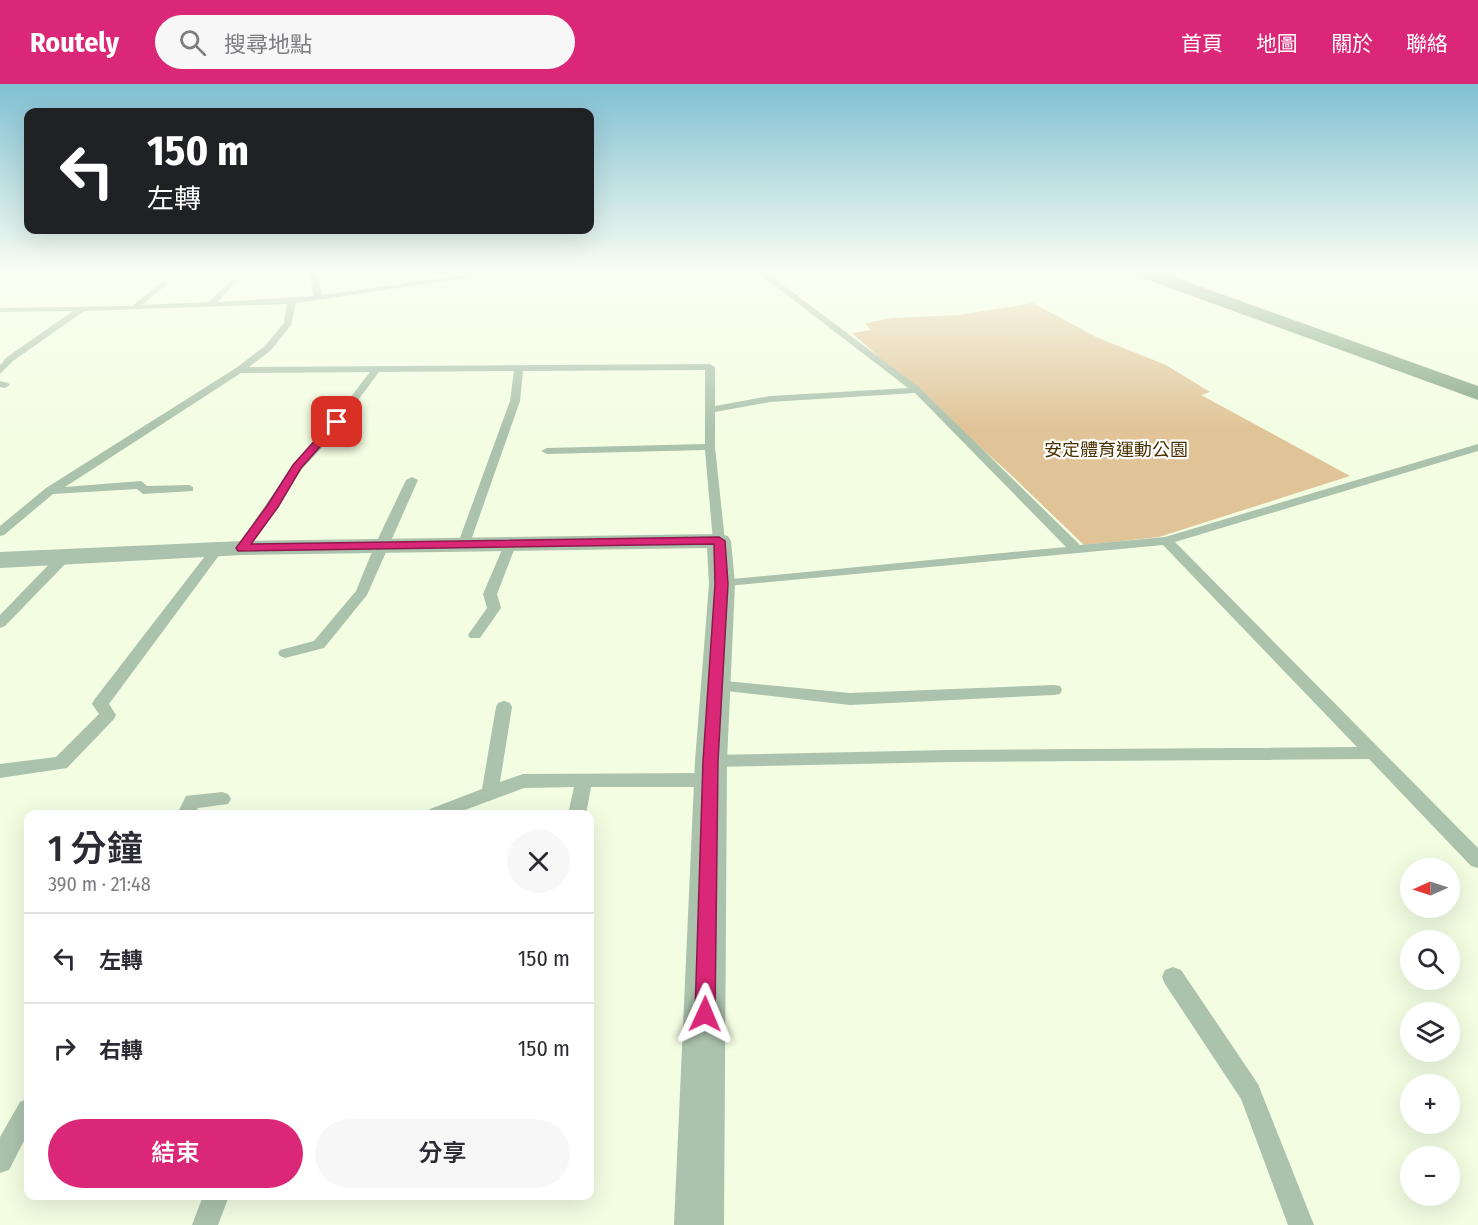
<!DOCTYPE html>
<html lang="zh-TW">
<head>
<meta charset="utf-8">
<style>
  body { margin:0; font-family:"Fira Sans Condensed","Noto Sans TC",sans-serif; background:#f7f7f7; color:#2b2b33; height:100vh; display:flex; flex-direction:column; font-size:22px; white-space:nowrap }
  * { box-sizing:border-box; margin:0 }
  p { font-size:20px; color:#7c7c81 }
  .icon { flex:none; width:33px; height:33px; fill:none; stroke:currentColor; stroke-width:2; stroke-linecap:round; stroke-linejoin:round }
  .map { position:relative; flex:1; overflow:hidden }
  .details { position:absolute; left:24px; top:726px; width:570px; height:390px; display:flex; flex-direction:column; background:#fff; border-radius:12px; box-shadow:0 6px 24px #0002 }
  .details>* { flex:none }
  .guide { position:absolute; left:24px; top:24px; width:570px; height:126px; border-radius:12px; box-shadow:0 6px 24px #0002; background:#202124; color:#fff; overflow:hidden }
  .needle { width:39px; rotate:267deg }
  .tools { position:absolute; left:1400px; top:774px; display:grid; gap:12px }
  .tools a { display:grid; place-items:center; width:60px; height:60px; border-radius:50%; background:#fff; box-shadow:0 6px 24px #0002; font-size:30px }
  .pin { position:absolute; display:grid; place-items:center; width:51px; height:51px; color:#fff; margin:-26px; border-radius:12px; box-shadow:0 3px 9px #0006 }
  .me { position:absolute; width:66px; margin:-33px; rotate:1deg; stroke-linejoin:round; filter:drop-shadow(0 0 4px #0008) }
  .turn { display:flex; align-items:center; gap:21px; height:126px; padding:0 24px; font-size:27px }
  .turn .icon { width:78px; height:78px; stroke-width:2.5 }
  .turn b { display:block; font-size:42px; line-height:51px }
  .round { display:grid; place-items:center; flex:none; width:63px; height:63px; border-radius:32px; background:#f7f7f7 }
  .head { display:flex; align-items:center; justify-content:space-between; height:102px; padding:0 24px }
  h1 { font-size:36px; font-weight:600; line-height:45px }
  .button { display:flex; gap:12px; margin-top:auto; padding:12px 24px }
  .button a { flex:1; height:69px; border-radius:36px; background:#db2777; color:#fff; font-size:24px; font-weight:600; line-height:69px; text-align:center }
  .button a+a { background:#f7f7f7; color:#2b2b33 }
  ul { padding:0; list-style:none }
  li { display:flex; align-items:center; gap:18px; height:90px; padding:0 24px; border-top:2px solid #e1e1e2 }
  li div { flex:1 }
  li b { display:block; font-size:22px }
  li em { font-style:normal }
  header { display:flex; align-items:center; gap:36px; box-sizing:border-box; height:84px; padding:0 30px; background:#db2777; color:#fff }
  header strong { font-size:28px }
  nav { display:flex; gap:33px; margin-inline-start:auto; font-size:21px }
  .search { width:420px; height:54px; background:#f7f7f7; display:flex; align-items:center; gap:15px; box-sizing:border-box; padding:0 21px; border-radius:33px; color:#7c7c81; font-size:22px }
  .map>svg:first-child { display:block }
  .green { fill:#e0c396 }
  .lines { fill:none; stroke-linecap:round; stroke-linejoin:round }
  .lane { fill:#abc2ac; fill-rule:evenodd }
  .street { fill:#abc2ac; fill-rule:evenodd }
  .secondary { fill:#85a686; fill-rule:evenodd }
  .route { fill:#db2777; stroke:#8e194d; stroke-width:1.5 }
  .labels { text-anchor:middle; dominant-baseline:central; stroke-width:4.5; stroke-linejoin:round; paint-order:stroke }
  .far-park-label { font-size:18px; fill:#4b3200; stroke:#fff }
</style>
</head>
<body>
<header>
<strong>Routely</strong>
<div class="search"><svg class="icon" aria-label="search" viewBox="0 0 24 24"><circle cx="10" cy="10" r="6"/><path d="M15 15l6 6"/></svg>搜尋地點</div>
<nav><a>首頁</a><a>地圖</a><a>關於</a><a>聯絡</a></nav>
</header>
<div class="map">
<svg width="1478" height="1141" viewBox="0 0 1478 1141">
  <rect width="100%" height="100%" fill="#f3fde2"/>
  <!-- green -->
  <path class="green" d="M1033,219l63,34 70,28 44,27 -9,3 149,81 -191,61 -75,8 -76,-73 -156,-139 19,-3 -6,-7 28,-5 66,-3z"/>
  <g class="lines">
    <!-- lane -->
    <g class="lane">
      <path d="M309,188h8l5,23 163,-23h23l-212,31 -5,22 -20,25 -22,17 461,-3 5,3v39l55,-10 138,-8 -151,-116h9l154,116 160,157 85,-8 313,-93v7l-303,91 303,306v20l-7,-2 -102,-107 -419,3 -239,5 -6,-1 -3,-5 3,-5 6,-1 239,-5 407,-3 -194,-202 -446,42 -2,-3 2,-3 5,-1 344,-33 -151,-154 -145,9 -55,10v35l10,94 -6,4 -6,-4 -8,-91 -158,4 -6,-3 6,-3 158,-4v-74l-182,1 -3,30 -51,145 -6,4 -6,-4 53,-145 4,-30 -135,1 -52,70 -25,27 -55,82 -5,1 -6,-4 57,-83 26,-27 51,-66 -129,1 -176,114 76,-6 6,5 42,-1 4,2v4l-50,3 -6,-5 -84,5 -49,41 -4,1v-10l46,-38 190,-120 29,-22 19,-23 3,-19 -203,7 -71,50 -13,13v-9l7,-8 66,-46 -73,1v-4l132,-2 31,-25h3v4l-24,20 66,-3 25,-23 4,2 -19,21 96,-6z"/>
      <path d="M0,297l8,2 2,2 -5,3 -5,-1z"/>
      <path d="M412,393l6,3 -51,115 -43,53 -39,10 -5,-2 -2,-3 2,-3 34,-9 42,-50 18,-44 32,-67z"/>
      <path d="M510,457l6,4 -19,49 4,14 -21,30h-10l-2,-3 19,-27 -4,-14 21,-49z"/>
      <path d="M217,462l6,4 -114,154 7,11 -2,4 -47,49 -67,10v-14l56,-7 43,-43 -7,-10 2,-4 118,-153z"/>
      <path d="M64,469l5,1 2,3 -2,3 -64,66 -5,2v-13l59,-61z"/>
      <path d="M715,596l135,13 204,-8 6,1 2,4 -2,4 -6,1 -204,10 -141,-16 -2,-4 2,-4z"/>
      <path d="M504,617l6,2 2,4 -12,75 23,-8 188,-1 6,2 3,5 -3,5 -6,2h-120l-5,27h-18l6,-27 -50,1 -70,26h-27l3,-5 52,-20 14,-82 2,-4z"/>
      <path d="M222,708l6,2 3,5 -3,5 -30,4 -3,6h-18l9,-18z"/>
      <path d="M1173,883l8,3 77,114 56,141h-26l-47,-126 -76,-115 -3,-7 3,-7z"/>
      <path d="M28,1014v35l-19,37 -9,3v-36l20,-35z"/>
      <path d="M203,1112h26l-11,29h-26z"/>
    </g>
    <!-- street -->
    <path class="street" d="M719,450l9,2 3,5 4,43 -8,177 -3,464h-50l21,-464 14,-177 -2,-36 -465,7 -242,13v-16l242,-11z"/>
    <!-- secondary -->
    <path class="secondary" d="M1135,188h25l318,114v14l-341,-124z"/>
  </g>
  <!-- sky -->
  <linearGradient id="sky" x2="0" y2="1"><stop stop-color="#80c0d3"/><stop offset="0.54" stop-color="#fafef2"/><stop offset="1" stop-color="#fafef2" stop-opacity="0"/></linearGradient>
  <rect width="1478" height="348" fill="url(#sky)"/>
  <!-- route -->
  <path class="route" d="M333,336l9,2 -41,46 -23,39 -27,37 468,-7 6,4 3,43 -10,177 -3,253 -3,7 -7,3 -7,-3 -3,-7 8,-253 12,-177 -1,-40 -476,7 -2,-3 31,-42 26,-41z"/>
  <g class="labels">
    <!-- far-park labels -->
    <g class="far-park-label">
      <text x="1116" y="366">安定體育運動公園</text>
    </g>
  </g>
</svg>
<div class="tools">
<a><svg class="needle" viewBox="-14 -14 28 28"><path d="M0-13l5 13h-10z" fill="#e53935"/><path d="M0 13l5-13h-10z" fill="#7c7c81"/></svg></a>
<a><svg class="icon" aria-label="search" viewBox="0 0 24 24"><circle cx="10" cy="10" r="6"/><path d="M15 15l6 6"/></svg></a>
<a><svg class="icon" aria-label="layers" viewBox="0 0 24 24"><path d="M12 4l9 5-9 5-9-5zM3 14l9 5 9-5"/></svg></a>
<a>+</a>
<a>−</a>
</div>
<div class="pin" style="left:337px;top:338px;background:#d93025"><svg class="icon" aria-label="arrive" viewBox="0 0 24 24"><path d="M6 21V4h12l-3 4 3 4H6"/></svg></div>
<svg class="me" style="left:705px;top:930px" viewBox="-20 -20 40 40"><path d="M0-17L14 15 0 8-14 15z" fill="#db2777" stroke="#fff" stroke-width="4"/></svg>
<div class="guide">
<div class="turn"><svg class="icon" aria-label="left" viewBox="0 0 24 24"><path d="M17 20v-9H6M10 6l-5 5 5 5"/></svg><div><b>150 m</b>左轉</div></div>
</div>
<section class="details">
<div class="head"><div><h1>1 分鐘</h1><p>390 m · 21:48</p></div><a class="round"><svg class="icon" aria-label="close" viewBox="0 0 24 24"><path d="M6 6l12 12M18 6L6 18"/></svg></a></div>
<ul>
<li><svg class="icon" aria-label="left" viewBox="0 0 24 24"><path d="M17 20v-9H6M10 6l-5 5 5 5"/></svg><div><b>左轉</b></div><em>150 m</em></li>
<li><svg class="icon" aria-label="right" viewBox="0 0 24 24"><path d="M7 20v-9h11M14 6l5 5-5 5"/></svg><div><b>右轉</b></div><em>150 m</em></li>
</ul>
<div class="button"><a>結束</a><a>分享</a></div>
</section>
</div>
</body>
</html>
